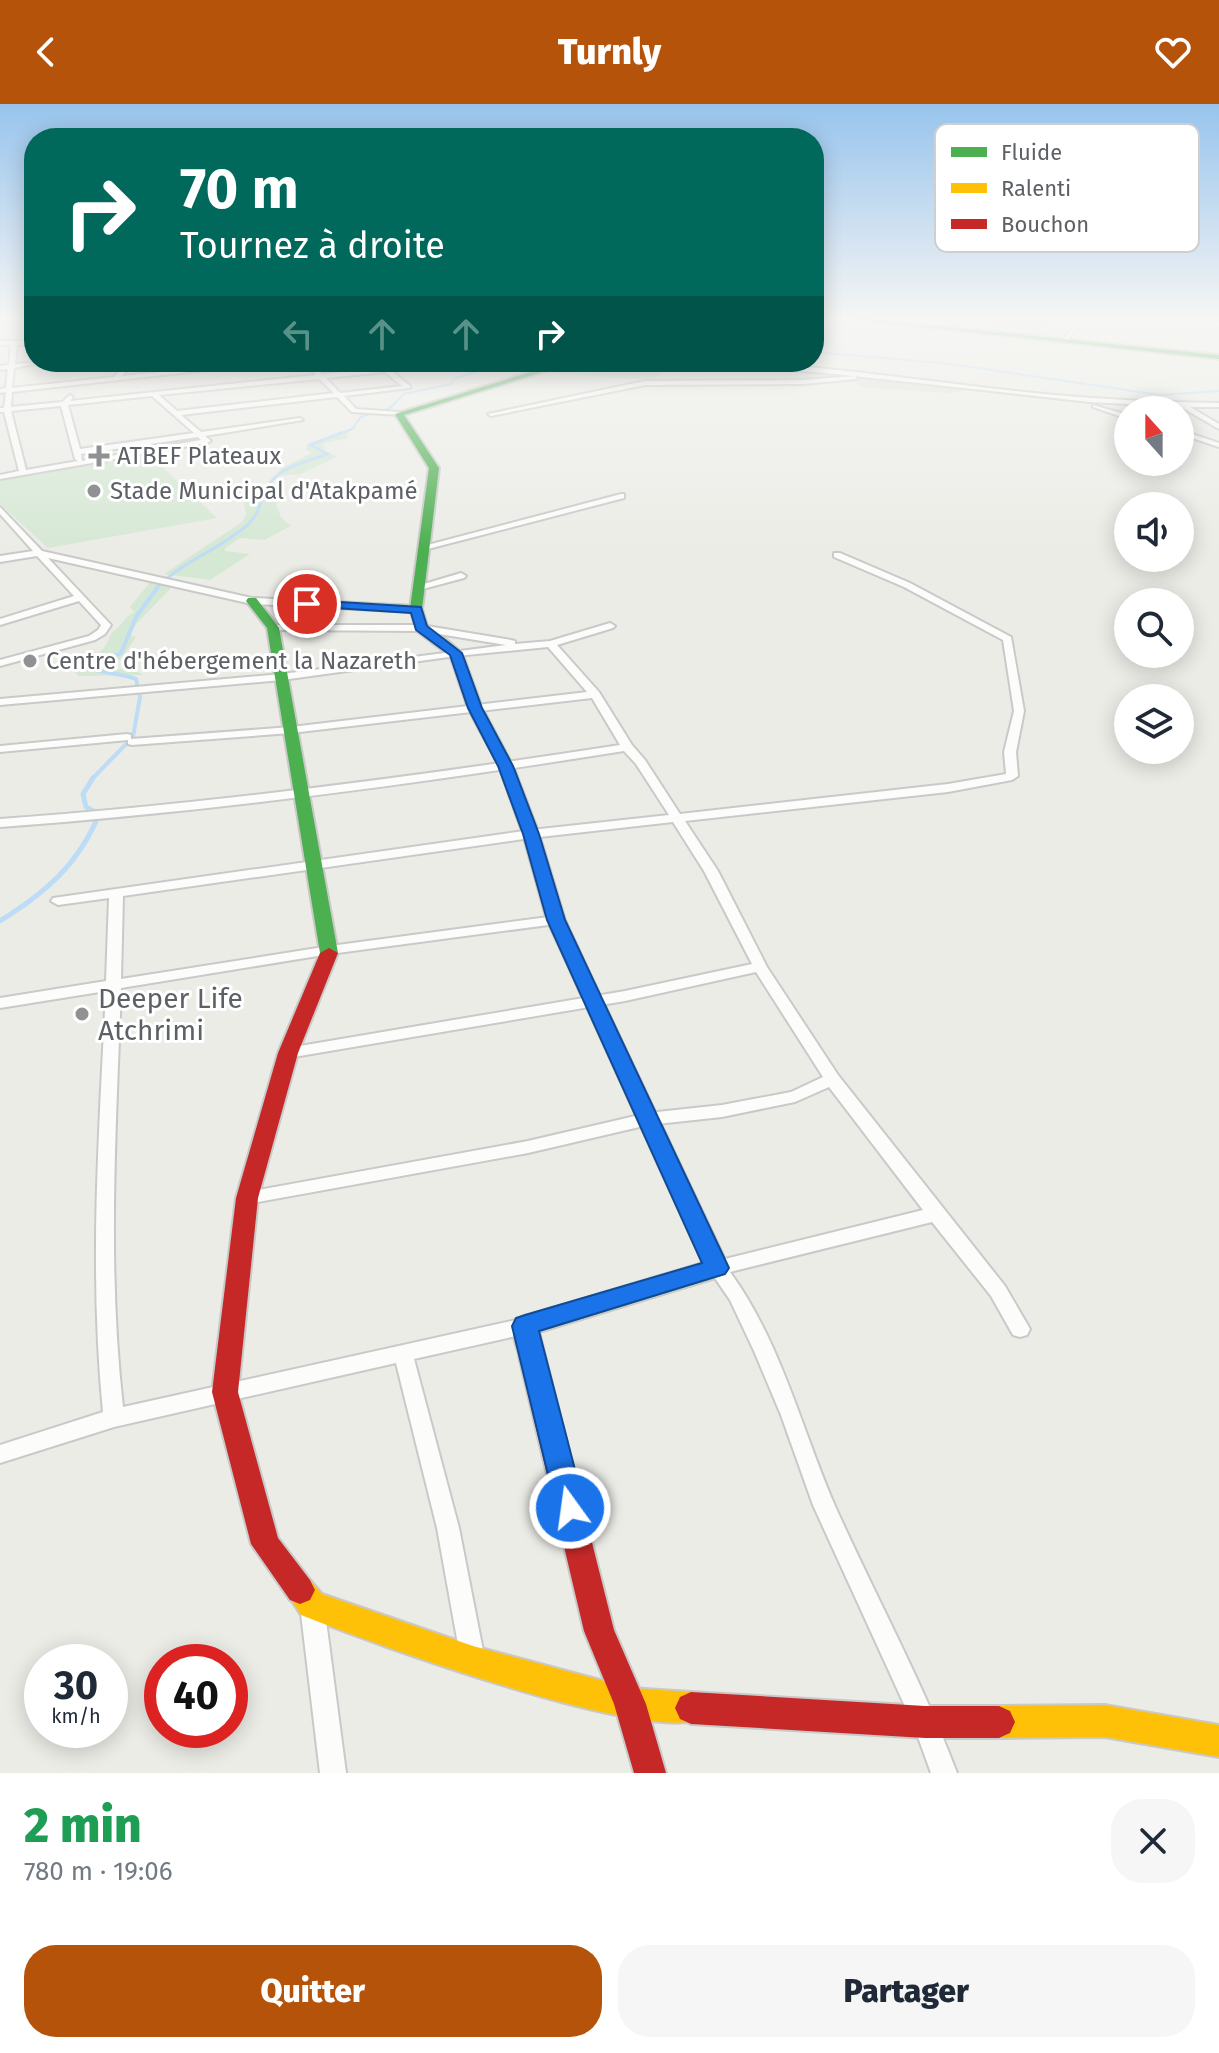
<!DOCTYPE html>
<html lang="fr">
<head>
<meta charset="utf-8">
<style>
  body { margin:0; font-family:"Fira Sans",sans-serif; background:#f6f6f7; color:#1f2937; height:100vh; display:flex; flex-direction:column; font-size:30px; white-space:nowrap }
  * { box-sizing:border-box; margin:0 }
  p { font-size:26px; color:#747a83 }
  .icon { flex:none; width:44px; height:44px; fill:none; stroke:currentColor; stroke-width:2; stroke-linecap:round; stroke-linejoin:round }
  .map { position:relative; height:1669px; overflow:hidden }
  .sheet { display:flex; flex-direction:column; background:#fff; flex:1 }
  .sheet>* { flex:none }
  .guide { position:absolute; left:24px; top:24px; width:800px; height:244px; border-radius:32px; box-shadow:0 4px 20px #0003; background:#00695c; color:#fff; overflow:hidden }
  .needle { width:52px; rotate:339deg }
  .controls { position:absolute; left:1114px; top:292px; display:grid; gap:16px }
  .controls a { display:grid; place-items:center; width:80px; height:80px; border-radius:50%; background:#fff; box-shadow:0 4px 20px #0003; font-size:40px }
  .speed { position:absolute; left:24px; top:1540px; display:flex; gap:16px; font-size:40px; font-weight:700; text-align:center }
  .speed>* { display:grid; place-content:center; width:104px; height:104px; border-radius:50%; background:#fff; box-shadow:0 4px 20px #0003; line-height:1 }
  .speed small { font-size:20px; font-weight:400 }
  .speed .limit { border:12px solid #d22; background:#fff; color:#111 }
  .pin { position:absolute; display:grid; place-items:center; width:68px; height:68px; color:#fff; margin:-34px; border:4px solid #fff; border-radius:50%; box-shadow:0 2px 8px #0007 }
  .me { position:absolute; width:88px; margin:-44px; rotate:346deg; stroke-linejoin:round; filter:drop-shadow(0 0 6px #0008) }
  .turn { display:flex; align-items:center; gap:28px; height:168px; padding:0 24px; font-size:36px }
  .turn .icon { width:104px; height:104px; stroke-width:2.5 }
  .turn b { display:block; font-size:56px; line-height:68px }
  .lanes { display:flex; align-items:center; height:76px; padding:0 24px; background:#0003; justify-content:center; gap:40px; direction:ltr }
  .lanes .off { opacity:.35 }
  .round { display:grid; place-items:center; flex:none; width:84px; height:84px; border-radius:32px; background:#f6f6f7 }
  .headline { display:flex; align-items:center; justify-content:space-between; height:136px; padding:0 24px }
  h1 { font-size:48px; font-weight:800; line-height:60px; color:#1e9e55 }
  .cta { display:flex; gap:16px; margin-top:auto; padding:16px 24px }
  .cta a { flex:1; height:92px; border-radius:32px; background:#b45309; color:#fff; font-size:32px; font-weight:800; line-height:92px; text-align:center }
  .cta a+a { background:#f6f6f7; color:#1f2937 }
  header { display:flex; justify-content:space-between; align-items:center; height:104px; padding:0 24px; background:#b45309; color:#fff; font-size:36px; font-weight:800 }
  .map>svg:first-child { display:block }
  .education { fill:#dfded7 }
  .green { fill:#d5e8d4 }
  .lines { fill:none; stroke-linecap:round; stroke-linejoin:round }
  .stream-far3 { stroke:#bddcf5; stroke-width:2 }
  .stream-far2 { stroke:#bddcf5; stroke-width:3 }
  .stream-far1 { stroke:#bddcf5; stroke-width:4 }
  .stream { stroke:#bddcf5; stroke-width:5 }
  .street-casing { stroke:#c9c9c9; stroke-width:4 }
  .fast-casing { stroke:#c9c9c9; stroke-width:4 }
  .slow-casing { stroke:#c9c9c9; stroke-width:4 }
  .jam-casing { stroke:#c9c9c9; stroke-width:4 }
  .street { fill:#fcfcfb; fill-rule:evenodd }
  .fast { fill:#4caf50; fill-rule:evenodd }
  .slow { fill:#ffc107; fill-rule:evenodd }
  .jam { fill:#c62828; fill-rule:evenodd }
  .route { fill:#1a73e8; stroke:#114b97; stroke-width:2 }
  .poi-dot { fill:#8f9192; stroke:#fff; stroke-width:3 }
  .labels { text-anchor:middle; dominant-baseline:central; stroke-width:6; stroke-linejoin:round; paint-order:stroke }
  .far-poi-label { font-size:24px; fill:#5d6065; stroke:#fff; text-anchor:start }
  .poi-label { font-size:28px; fill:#5d6065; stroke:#fff; text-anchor:start }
  .key { fill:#fff; stroke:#cecfd1; stroke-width:2 }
  .key-label { font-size:22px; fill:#5d6065 }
</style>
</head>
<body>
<header><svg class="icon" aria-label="back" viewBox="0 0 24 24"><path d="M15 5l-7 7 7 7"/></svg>Turnly<svg class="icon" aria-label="heart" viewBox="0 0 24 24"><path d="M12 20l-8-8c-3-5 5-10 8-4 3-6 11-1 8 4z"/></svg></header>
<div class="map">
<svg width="1219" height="1669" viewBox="0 0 1219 1669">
  <rect width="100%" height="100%" fill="#ecece7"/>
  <!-- education -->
  <path class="education" d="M858,275l66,5 42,4 -2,3 -14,2 -82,-5 -10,-3z"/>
  <!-- green -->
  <g class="green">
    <path d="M996,214h54l-10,13 -52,-5z"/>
    <path d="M579,258l75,1 8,6 -8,11 -108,-7z"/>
    <path d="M357,323l-11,7 3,4 -25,5 1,8 12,6 -37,17 -25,2 6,-7 31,-16 -6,-4 1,-5z"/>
    <path d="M148,350l69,64 -169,30 -48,-44v-25z"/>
    <path d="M264,382h8l-3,8 10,5 -3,5 5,13 10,9 -27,14 -24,-2 -15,10v3l25,3 -40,26 -46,-6 78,-52 4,-8 -2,-11 16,-7z"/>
    <path d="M151,477l22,5 -37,38 -6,11 6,2 -15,22 -24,9 36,2 11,5 -66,1 -6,-9 2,-3c21,-3 30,-12 38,-32 10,-5 12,-16 23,-20l-5,-5z"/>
  </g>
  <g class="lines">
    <!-- stream-far3 -->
    <g class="stream-far3">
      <path d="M814,248l137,12 209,31 59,-4"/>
      <path d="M336,331l16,-6 9,-12 29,-9 14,-14 47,-10 3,-5 50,-17"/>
    </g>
    <!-- stream-far2 -->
    <path class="stream-far2" d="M158,482c24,-23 56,-35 82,-55 24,-18 16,-26 29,-46 11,-19 40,-24 59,-31l-18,-9 31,-12"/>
    <!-- stream-far1 -->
    <path class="stream-far1" d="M91,676l42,-43 7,-40 -4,-18c-16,-6 -31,-5 -47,-11l32,-15 15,-36 24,-33"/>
    <!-- stream -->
    <path class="stream" d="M0,817c45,-28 79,-57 99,-107l-13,-7 -3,-13 10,-16"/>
    <defs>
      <g id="street">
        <path d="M12,214l22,1v4h-21l-3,-2z"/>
        <path d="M975,214h6l-8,11h-4z"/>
        <path d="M1079,214h6l-17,21h-4z"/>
        <path d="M1171,214l48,4v4l-46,-5z"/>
        <path d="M0,237h34v4h-17l-2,19 28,-2 -29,6 -2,20 102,-11 13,-15h6l-11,14 136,-14h20l-266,30 -1,15 51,-5 8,-7 3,2 -3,4 246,-26 -12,-13h6l12,12 120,-12h21l-71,9 18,15v2l-66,8 12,13 43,3 2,3 -49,-3 -15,-15 -156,18 20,17 99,-14 3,2 -98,16 6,5 -4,2 -207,36v-4l19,-4 -15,-59h-4v-4h4l2,-16 -6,1v-4l6,-1 2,-19 -8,1v-4l9,-1 2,-20h-11zM385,268l17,14 -62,7 -14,-15zM319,275l15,14 -157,18 -18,-16zM152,292l42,37 -114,16 -12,-44zM61,302l14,53 3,2 -52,9 -15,-59zM198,333l3,3 -119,21 -1,-7z"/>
        <path d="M704,258c107,0 214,19 321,30 64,7 129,10 194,11v4h-29l29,17v5l-38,-22 -91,-5 -255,-28z"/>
        <path d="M855,272l2,3 -54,5 -158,1 -154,31 -3,-2 157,-33 158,-1z"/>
        <path d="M1093,301l35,10v4l-35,-12z"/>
        <path d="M1180,326l39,13v4l-39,-13z"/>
        <path d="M621,390h3v4l-200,52 -4,-3z"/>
        <path d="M0,403l42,44 210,47 164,8 5,3 -5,3 -164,-8 -204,-46 63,67 -6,9 -10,6 -95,26v-6l89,-24 9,-6 3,-5 -22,-24 -79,24v-6l74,-23 -37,-40 -37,6v-6l33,-5 -33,-37z"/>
        <path d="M834,449h6l70,30 101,54 13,74 -8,41 2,24 -6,4 -64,12 -263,29 33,50 49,96 71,108 167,211 25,43 -3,6 -7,2 -7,-2 -22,-39 -59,-74 -202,50c51,70 71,156 105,234 40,89 87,175 122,267h-26l-17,-47 -101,-221 -32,-90 -27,-64 -24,-51 -22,-32 2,-5 7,-2 206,-51 -94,-123 -34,15 -73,15 -74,8 -120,28 -281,51 -6,-1 -3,-5 3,-5 6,-1 281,-51 120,-28 74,-8 69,-13 32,-15 -67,-105 -131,29 -337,57 -6,-1 -2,-4 2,-4 6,-1 337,-57 127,-27 -48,-93 -31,-49 -142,16 -408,58 -2,83 209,-33 226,-30 7,4 -7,4 -226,30 -209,34c-5,140 -14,279 2,419l402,-89 7,2 3,6 -3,6 -7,2 -111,25 45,169 26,133 -4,8 -8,4 -8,-4 -4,-8 -24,-133 -41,-165 -282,64 -114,36v-18l103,-33c-14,-141 -4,-280 3,-421l-106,17v-10l106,-17 3,-83 -51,7 -7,-4 2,-3 478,-68 138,-15 -33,-51 -12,-13c-207,33 -415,61 -624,76v-8c208,-15 414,-42 620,-74l-28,-47 -301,35 -159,12 -4,-1v-4l-128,12v-6l127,-12 4,1v4l160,-12 296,-35 -39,-45 -92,9 -174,24 -282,25v-6l282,-25 224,-29 -85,-14 -151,-1v-4l3,-1h148l90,15 4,1v3l35,-3 60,-18 5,3 -2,2 -56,17 42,47 33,53 13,15 35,54 268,-30 58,-10 -2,-22 10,-41 -11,-71 -99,-53 -70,-30z"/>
        <path d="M461,469l5,3 -2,2 -45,12 -5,-3z"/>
        <path d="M312,1490l8,3 4,8 22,168h-26l-20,-168 4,-8z"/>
      </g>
      <g id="fast">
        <path d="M856,214l363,37v4l-360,-39z"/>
        <path d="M563,258h12l-171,53 35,53 -17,141 5,17 17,14 -11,3 -16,-12 -7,-22 19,-141 -34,-54z"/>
        <path d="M248,494h8l23,30 59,325 -9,5 -9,-5 -53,-325 -21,-27z"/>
        <path d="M580,862l9,6 140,296 -4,7 -186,57 6,24 -4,7 -9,3 -9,-3c-6,-12 -13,-32 -7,-44l187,-56 -132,-291z"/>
      </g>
      <g id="slow">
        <path d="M433,533h10l19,16 20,55 31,58 26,68 26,86 24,52 -2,4h-14l-26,-56 -24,-86 -24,-68 -31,-58 -18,-53 -17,-12z"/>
        <path d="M300,1472l10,4 12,14 151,52 157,42 61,4 11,5 5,11 -5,11c-58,24 -333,-77 -401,-104l-16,-25 5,-10z"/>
        <path d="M1105,1601l114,20v32l-114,-20 -106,1 -11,-5 -5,-11 5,-11 11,-5z"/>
      </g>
      <g id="jam">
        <path d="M329,844l9,5 -40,100 -40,145 -20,194 40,146 32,42 5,10 -5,10 -10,4 -10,-4 -39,-56 -39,-152 24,-194 42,-145 42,-100z"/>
        <path d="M532,1242l9,3 4,7 69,274 32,74 20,69h-32l-20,-69 -30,-73 -65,-275 4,-7z"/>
        <path d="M691,1588l234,14h74l11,5 5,11 -5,11 -11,5h-74l-234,-14 -11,-5 -5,-11 5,-11z"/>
      </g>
    </defs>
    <!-- street casing -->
    <use href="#street" class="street-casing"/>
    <!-- fast casing -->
    <use href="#fast" class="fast-casing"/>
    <!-- slow casing -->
    <use href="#slow" class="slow-casing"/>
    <!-- jam casing -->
    <use href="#jam" class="jam-casing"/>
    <!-- street -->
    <use href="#street" class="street"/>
    <!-- fast -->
    <use href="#fast" class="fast"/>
    <!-- slow -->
    <use href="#slow" class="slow"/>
    <!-- jam -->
    <use href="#jam" class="jam"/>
  </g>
  <!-- sky -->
  <linearGradient id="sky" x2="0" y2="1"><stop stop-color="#97c4ed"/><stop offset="0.48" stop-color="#f6f6f4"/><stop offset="1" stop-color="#f6f6f4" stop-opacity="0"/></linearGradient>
  <rect width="1219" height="447" fill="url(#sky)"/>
  <!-- route -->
  <path class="route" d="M307,496l114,7 6,19 35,27 20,55 31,58 26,68 26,86 164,348 -4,6 -186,57 46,177 -5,9 -10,4 -10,-4 -4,-9 -44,-182 4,-8 9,-3 177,-52 -155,-343 -24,-86 -25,-68 -30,-58 -18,-53 -34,-25 -5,-17 -108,-7 -2,-2z"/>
  <!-- markers -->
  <g class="poi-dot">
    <path d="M95 340h8v8h8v8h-8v8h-8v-8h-8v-8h8z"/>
    <circle cx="94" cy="387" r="8"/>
    <circle cx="30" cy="557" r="8"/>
    <circle cx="82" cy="910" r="8"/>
  </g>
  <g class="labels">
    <!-- far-poi labels -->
    <g class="far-poi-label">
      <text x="117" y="352">ATBEF Plateaux</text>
      <text x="110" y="387">Stade Municipal d'Atakpamé</text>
      <text x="46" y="557">Centre d'hébergement la Nazareth</text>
    </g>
    <!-- poi labels -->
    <g class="poi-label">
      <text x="98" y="894">Deeper Life<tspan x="98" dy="32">Atchrimi</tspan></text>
    </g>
  </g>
  <!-- legend -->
  <rect x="935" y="20" width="264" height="128" rx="12" class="key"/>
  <rect x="951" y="43" width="36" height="10" fill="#4caf50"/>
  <rect x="951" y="79" width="36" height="10" fill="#ffc107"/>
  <rect x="951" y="115" width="36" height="10" fill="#c62828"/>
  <g class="key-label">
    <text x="1001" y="56">Fluide</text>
    <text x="1001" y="92">Ralenti</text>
    <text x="1001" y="128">Bouchon</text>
  </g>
</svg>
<div class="controls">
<a><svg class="needle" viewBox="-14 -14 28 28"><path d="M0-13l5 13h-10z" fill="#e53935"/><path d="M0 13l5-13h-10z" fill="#747a83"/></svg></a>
<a><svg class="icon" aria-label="sound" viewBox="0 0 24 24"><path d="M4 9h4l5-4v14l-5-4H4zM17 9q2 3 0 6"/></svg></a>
<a><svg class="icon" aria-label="search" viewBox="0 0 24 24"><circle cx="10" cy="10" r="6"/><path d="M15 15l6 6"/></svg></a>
<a><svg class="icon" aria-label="layers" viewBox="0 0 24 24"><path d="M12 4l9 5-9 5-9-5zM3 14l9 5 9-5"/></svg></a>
</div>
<div class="speed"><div>30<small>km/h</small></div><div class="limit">40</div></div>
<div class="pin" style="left:307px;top:500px;background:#d93025"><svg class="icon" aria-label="arrive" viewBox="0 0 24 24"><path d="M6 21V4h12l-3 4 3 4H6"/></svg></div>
<svg class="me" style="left:570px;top:1404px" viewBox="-20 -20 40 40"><circle r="17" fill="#1a73e8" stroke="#fff" stroke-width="3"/><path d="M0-11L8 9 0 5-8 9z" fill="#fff"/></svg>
<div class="guide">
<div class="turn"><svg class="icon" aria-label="right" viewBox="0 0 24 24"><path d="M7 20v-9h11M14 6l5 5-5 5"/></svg><div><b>70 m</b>Tournez à droite</div></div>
<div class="lanes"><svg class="icon off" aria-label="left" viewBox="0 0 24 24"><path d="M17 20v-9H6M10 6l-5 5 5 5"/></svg><svg class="icon off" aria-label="ahead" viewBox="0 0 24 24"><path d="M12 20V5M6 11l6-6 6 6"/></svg><svg class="icon off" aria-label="ahead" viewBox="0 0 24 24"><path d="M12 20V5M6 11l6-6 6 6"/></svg><svg class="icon" aria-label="right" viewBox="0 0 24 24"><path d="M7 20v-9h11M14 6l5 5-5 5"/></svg></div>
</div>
</div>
<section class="sheet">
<div class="headline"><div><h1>2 min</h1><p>780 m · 19:06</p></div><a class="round"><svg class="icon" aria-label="close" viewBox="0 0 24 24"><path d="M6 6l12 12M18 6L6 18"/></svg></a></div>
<div class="cta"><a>Quitter</a><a>Partager</a></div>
</section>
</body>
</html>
